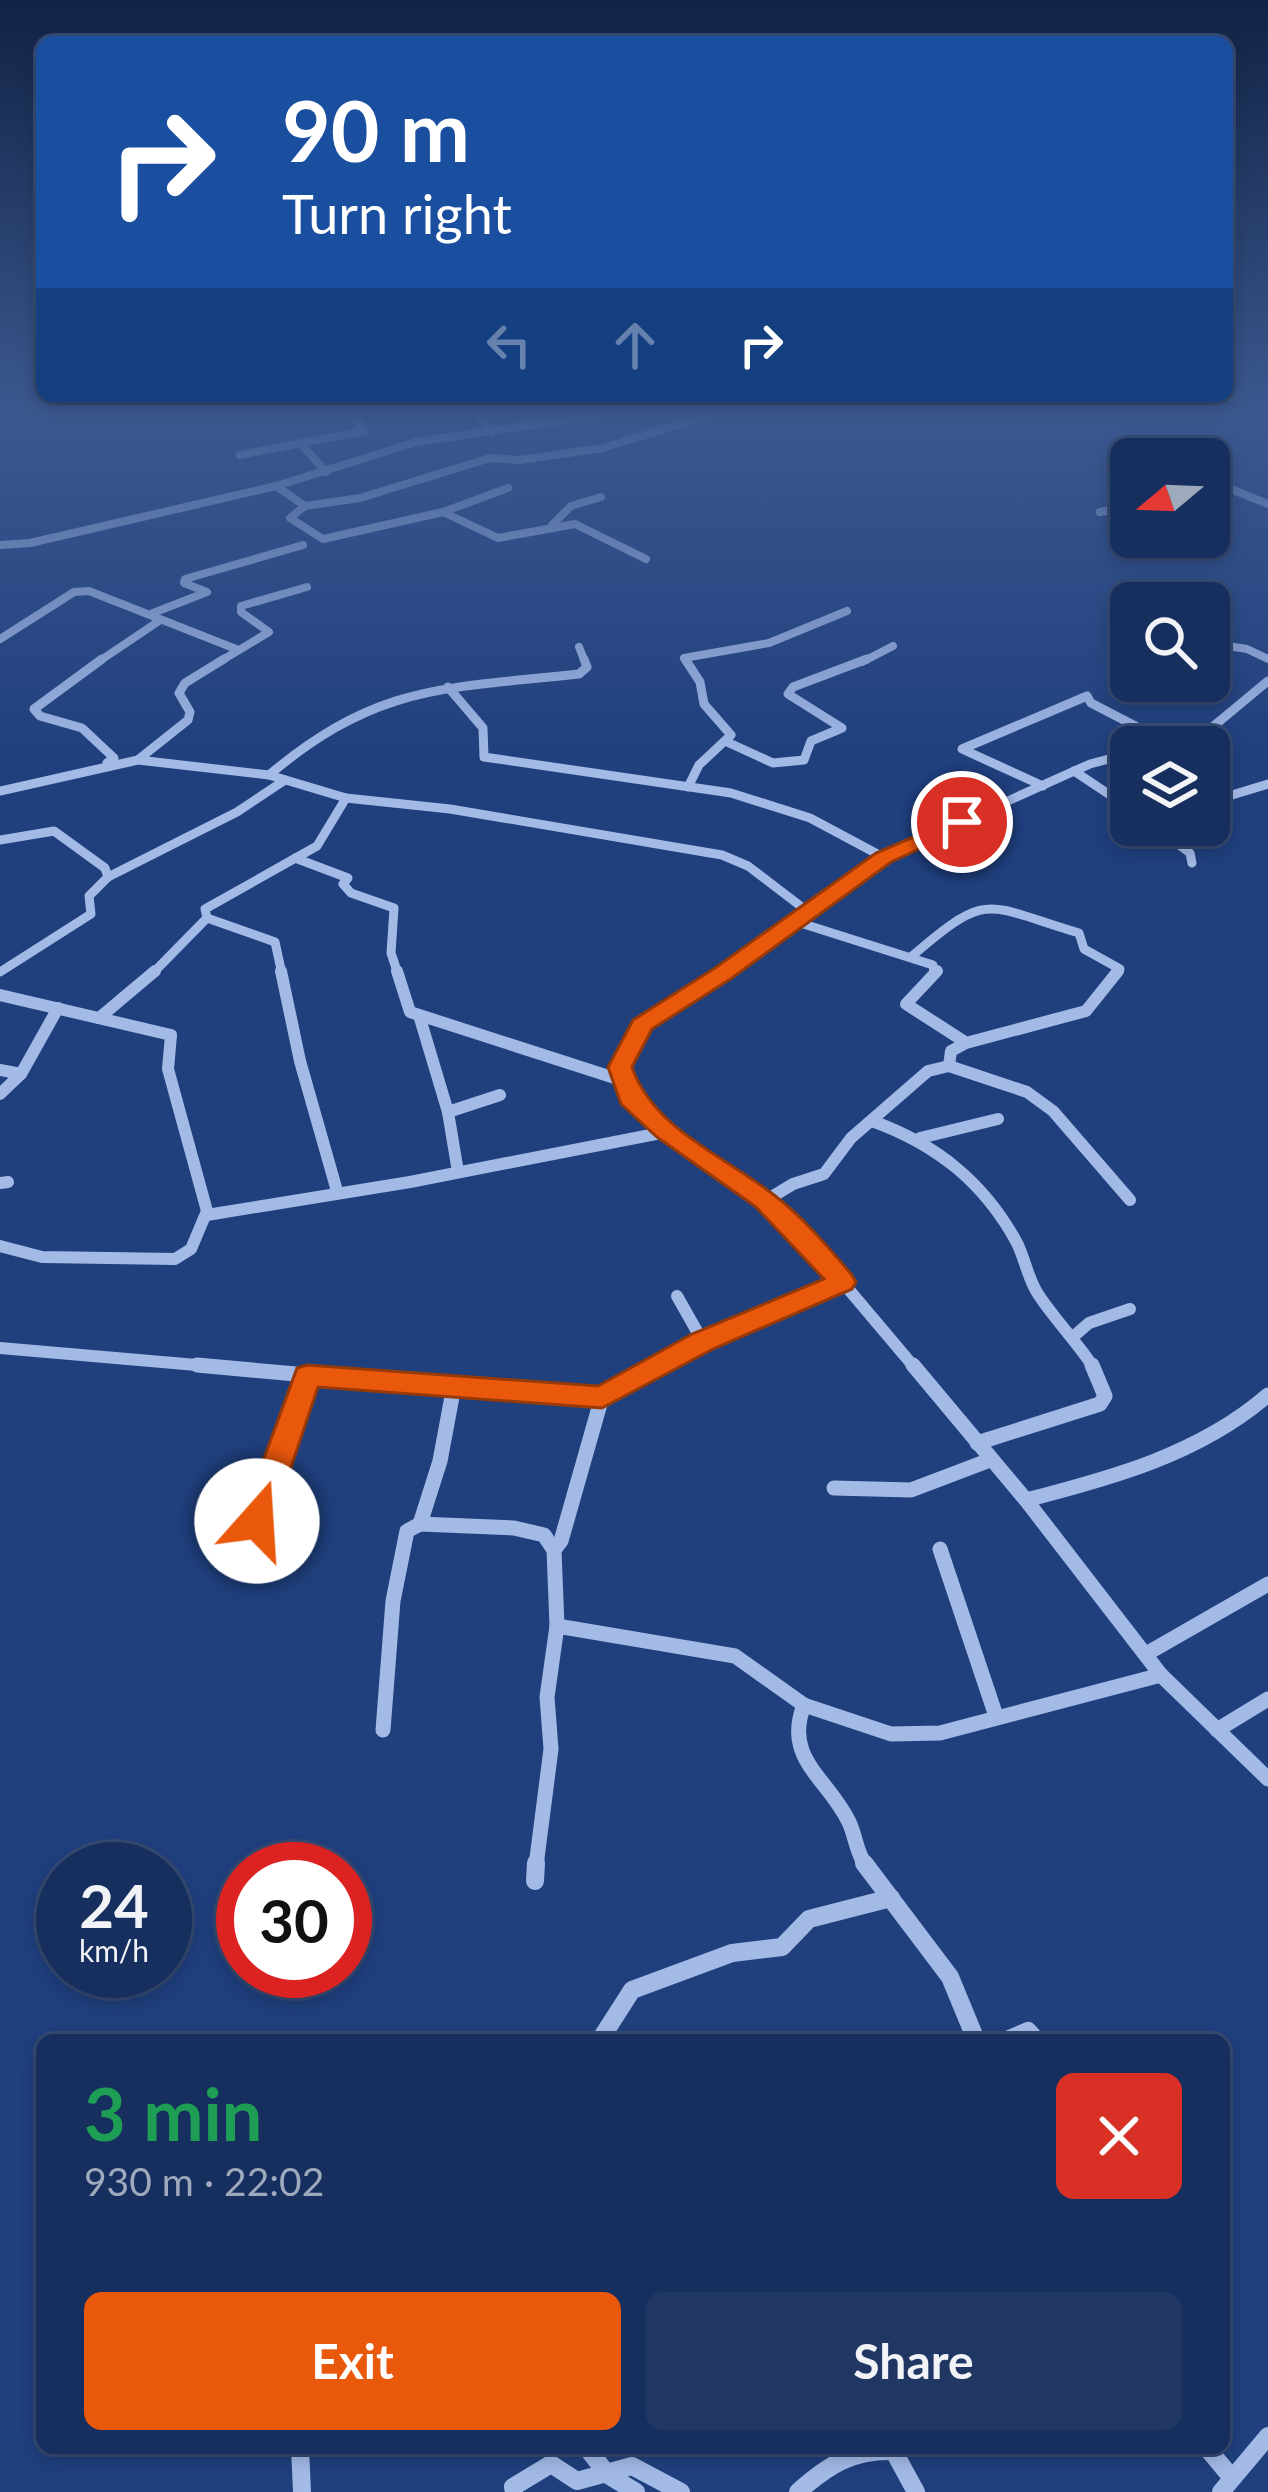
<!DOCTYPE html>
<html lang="en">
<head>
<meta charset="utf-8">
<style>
  body { margin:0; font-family:Lato,sans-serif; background:#203764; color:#f1f3f6; height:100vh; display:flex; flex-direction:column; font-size:45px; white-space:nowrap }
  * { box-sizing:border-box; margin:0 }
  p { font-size:39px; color:#9ea9bc }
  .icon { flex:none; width:66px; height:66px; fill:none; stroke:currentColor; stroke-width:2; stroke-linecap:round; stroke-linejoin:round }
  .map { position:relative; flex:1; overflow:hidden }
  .sheet { position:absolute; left:36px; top:2034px; width:1194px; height:420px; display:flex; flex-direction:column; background:#172f5e; border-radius:18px; box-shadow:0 6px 18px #0003,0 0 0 3px #364a73 }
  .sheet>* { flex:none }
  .top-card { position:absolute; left:36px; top:36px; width:1197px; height:366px; border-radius:18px; box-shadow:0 6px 18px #0003,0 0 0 3px #364a73; background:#1a4fa0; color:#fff; overflow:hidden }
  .needle { width:78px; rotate:251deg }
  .tools { position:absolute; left:1110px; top:438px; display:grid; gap:24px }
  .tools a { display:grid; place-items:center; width:120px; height:120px; border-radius:18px; background:#172f5e; box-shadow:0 6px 18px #0003,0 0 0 3px #364a73; font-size:60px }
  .speed { position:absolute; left:36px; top:1842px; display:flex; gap:24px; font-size:60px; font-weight:700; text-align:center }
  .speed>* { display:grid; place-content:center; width:156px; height:156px; border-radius:50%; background:#172f5e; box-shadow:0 6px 18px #0003,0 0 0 3px #364a73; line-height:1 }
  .speed small { font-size:30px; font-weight:400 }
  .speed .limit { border:18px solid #d22; background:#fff; color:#111 }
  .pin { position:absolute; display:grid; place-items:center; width:102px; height:102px; color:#fff; margin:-51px; border:6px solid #fff; border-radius:50%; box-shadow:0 3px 12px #0007 }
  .me { position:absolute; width:132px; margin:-66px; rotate:19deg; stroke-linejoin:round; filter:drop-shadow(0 0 9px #0008) }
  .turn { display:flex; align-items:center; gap:42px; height:252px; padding:0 48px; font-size:54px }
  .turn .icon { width:156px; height:156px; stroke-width:2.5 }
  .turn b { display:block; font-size:84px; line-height:102px }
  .lanes { display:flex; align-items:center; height:114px; padding:0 48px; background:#0003; justify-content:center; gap:60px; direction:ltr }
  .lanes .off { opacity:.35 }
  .round { display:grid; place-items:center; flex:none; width:126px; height:126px; border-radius:18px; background:#203764 }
  .head { display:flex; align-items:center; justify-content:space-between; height:204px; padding:0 48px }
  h1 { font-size:72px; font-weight:700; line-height:90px; color:#1e9e55 }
  .cta { display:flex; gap:24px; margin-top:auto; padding:24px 48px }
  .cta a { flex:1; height:138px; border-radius:18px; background:#ea580c; color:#fff; font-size:48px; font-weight:700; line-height:138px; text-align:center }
  .cta a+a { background:#203764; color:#f1f3f6 }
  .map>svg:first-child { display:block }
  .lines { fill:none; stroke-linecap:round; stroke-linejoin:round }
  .street-far4 { stroke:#a3bae7; stroke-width:8 }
  .street-far3 { stroke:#a3bae7; stroke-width:9 }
  .street-far2 { stroke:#a3bae7; stroke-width:12 }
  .street-far1 { stroke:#a3bae7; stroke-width:15 }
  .street { stroke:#a3bae7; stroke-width:18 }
  .route { fill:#ea580c; stroke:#983908; stroke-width:3 }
</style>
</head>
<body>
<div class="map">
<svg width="1268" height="2492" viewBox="0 0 1268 2492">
  <rect width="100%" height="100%" fill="#1f3f7d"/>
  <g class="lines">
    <!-- street-far4 -->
    <g class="street-far4">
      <path d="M478,414l14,19"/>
      <path d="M302,445l24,27"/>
      <path d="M240,455l124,-24 -11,-17"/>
      <path d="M276,486l29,20 -15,12 33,21 120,-27 55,26 77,-14 71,35"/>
      <path d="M1209,490l17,-3 42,17"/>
      <path d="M305,506l55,-8 130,-40 30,2 82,-12 113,-34"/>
      <path d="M443,512l65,-24"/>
      <path d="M1100,512l31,-5"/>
      <path d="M552,525l19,-19 30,-9"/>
      <path d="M0,545l30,-2 246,-57 140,-44 190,-28"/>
      <path d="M0,639l74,-47 15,-1 147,58"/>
      <path d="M1209,643l38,6 21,10"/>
      <path d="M579,647l6,15"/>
      <path d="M98,662l61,-41 -6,-8 54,-21 -23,-9 1,-4 118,-34"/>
      <path d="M219,662l50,-30 -28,-20v-6l66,-19"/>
      <path d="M687,662l-3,-4 85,-15 78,-32"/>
      <path d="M862,662l31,-16"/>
    </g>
    <!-- street-far3 -->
    <g class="street-far3">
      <path d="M102,659l-68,50 6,7 42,12 32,30 -7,5"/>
      <path d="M685,659l15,23 4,22 27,31 -32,30 -11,22"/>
      <path d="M448,687l35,41 1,29 247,36 79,25 73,39"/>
      <path d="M727,742l46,21 31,-3 7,-19 31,-13 -54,-34 5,-7 74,-28"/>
      <path d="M1158,747l46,-13 64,-53"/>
      <path d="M139,759l49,-39 2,-8 -11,-19 6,-10 39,-24"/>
      <path d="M1074,771l57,38"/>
      <path d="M269,775c110,-92 175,-86 310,-101l8,-7 -3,-8"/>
      <path d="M1043,786l-81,-37 125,-53 4,7 54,28 6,16"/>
      <path d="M0,791l138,-31 131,15 77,23 -29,48 -112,63 2,9 68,24 7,32"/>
      <path d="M346,798l104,11 272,46 26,11 59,45"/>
      <path d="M1209,802l59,-18"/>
      <path d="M1152,825l38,28 2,10"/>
      <path d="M0,840l54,-9 51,37 3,9 -19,19 2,18 -91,58"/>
      <path d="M295,858l53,20 -5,6 8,9 43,15 -3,45 7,21"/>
      <path d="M108,877l129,-65 48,-32"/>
      <path d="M791,920l142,45 1,9"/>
      <path d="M911,957c79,-68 73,-52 168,-24l5,16 36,20 -5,5"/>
      <path d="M152,974l55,-56"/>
      <path d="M722,974l161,-117 207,-93 41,-11"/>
    </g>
    <!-- street-far2 -->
    <g class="street-far2">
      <path d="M281,971l19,90 37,130"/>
      <path d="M397,971l13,41 211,68"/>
      <path d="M726,971l-84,54 -22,42 10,32 36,33 99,69 36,32 114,135"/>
      <path d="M937,971l-31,33 59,38"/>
      <path d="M0,995l171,40 -3,34 39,142 -16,38 -16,10 -133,-2 -42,-11"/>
      <path d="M419,1015l29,97 10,60"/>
      <path d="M99,1018l56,-47"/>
      <path d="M949,1066l2,-15 15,-8 120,-32 32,-40"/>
      <path d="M0,1070l21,4"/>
      <path d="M0,1094l21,-20 37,-66"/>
      <path d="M448,1112l52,-17"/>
      <path d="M872,1121c64,23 112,61 145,122 8,16 11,36 21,51 17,26 39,48 56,74"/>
      <path d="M920,1138l78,-19"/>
      <path d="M0,1183l8,-1"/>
      <path d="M765,1201l28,-17 31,-10 27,-36 77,-67 21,-5 78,26 26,19 77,89"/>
      <path d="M207,1215l203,-33 256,-50"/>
      <path d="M677,1296l26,46"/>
      <path d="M1074,1336l15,-13 41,-14"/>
      <path d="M0,1348l231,20"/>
      <path d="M655,1368l48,-26 139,-60"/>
    </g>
    <!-- street-far1 -->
    <g class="street-far1">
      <path d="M197,1365l110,10"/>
      <path d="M913,1365l113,135 135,175 107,104"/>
      <path d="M977,1443l123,-39 5,-8 -13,-31"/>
      <path d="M834,1488l77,2 79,-30"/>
      <path d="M1026,1500c86,-22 174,-46 242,-105"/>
      <path d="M420,1524l94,4 30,7 10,15 3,76 178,30 69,49 87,29 49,-1 221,-58"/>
      <path d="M940,1549l56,167"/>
      <path d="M554,1550l7,-9 41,-144"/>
      <path d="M244,1558l63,-183 96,11 26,-5 150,18 23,-2 58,-32"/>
      <path d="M1146,1654l122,-70"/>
      <path d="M804,1705c-21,54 24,73 45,117 7,15 7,30 17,44"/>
      <path d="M383,1730l10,-129 14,-70 13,-7 20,-63 14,-75"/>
      <path d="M1217,1730l51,-31"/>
      <path d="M536,1866l15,-117 -4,-52 10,-71"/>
    </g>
    <!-- street -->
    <g class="street">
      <path d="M864,1863l86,114 26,63"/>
      <path d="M535,1881l1,-18"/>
      <path d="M600,2040l32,-50 100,-37 50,-6 27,-28 82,-21"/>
      <path d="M1007,2040l21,-9 8,9"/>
      <path d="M300,2448l2,44"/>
      <path d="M587,2448l21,27 28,17"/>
      <path d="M892,2448l24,44"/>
      <path d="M1207,2448l25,30"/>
      <path d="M514,2492l-1,-5 38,-23 26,17 55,-15 49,26"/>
      <path d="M798,2492c30,-27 54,-42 95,-41"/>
      <path d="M1221,2492l47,-56"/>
    </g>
  </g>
  <!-- sky -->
  <linearGradient id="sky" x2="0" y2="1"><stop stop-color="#112345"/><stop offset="0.54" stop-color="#3c588f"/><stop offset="1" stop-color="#3c588f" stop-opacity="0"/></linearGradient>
  <rect width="1268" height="763" fill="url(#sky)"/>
  <!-- route -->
  <path class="route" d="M962,816l7,2v8l-78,36 -159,116 -80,51 -20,38c21,62 93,89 142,128 30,23 54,52 78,80l4,7 -4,7 -139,60 -111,59 -284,-21 -45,134 -5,9 -11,3 -11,-3 -5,-9 56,-153 10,-3 291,21 94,-52 132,-55 -68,-72 -99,-70 -36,-33 -13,-37 25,-47 82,-52 161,-115z"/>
</svg>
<div class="tools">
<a><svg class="needle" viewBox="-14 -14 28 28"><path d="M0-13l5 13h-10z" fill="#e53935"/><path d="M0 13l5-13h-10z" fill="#9ea9bc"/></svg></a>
<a><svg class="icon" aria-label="search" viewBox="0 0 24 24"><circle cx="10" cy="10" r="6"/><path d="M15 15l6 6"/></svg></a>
<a><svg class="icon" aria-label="layers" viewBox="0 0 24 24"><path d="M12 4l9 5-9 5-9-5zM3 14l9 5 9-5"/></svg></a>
</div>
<div class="speed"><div>24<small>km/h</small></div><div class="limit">30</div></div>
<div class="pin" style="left:962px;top:822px;background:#d93025"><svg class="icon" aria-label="arrive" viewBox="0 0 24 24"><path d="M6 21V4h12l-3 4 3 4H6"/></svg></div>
<svg class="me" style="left:257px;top:1521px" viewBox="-20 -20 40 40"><circle r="19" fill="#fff"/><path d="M0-13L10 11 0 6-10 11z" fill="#ea580c"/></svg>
<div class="top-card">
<div class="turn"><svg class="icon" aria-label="right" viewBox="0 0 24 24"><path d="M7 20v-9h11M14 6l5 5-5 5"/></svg><div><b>90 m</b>Turn right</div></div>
<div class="lanes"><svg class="icon off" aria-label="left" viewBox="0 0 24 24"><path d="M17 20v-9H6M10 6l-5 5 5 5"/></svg><svg class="icon off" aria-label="ahead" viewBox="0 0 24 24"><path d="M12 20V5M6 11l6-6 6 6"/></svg><svg class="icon" aria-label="right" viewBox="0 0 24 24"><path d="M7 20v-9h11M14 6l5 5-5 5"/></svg></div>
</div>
<section class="sheet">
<div class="head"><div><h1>3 min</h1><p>930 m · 22:02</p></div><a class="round" style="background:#d93025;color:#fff"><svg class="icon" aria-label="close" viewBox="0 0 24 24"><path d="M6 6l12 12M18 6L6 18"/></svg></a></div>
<div class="cta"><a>Exit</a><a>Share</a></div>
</section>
</div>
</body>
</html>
